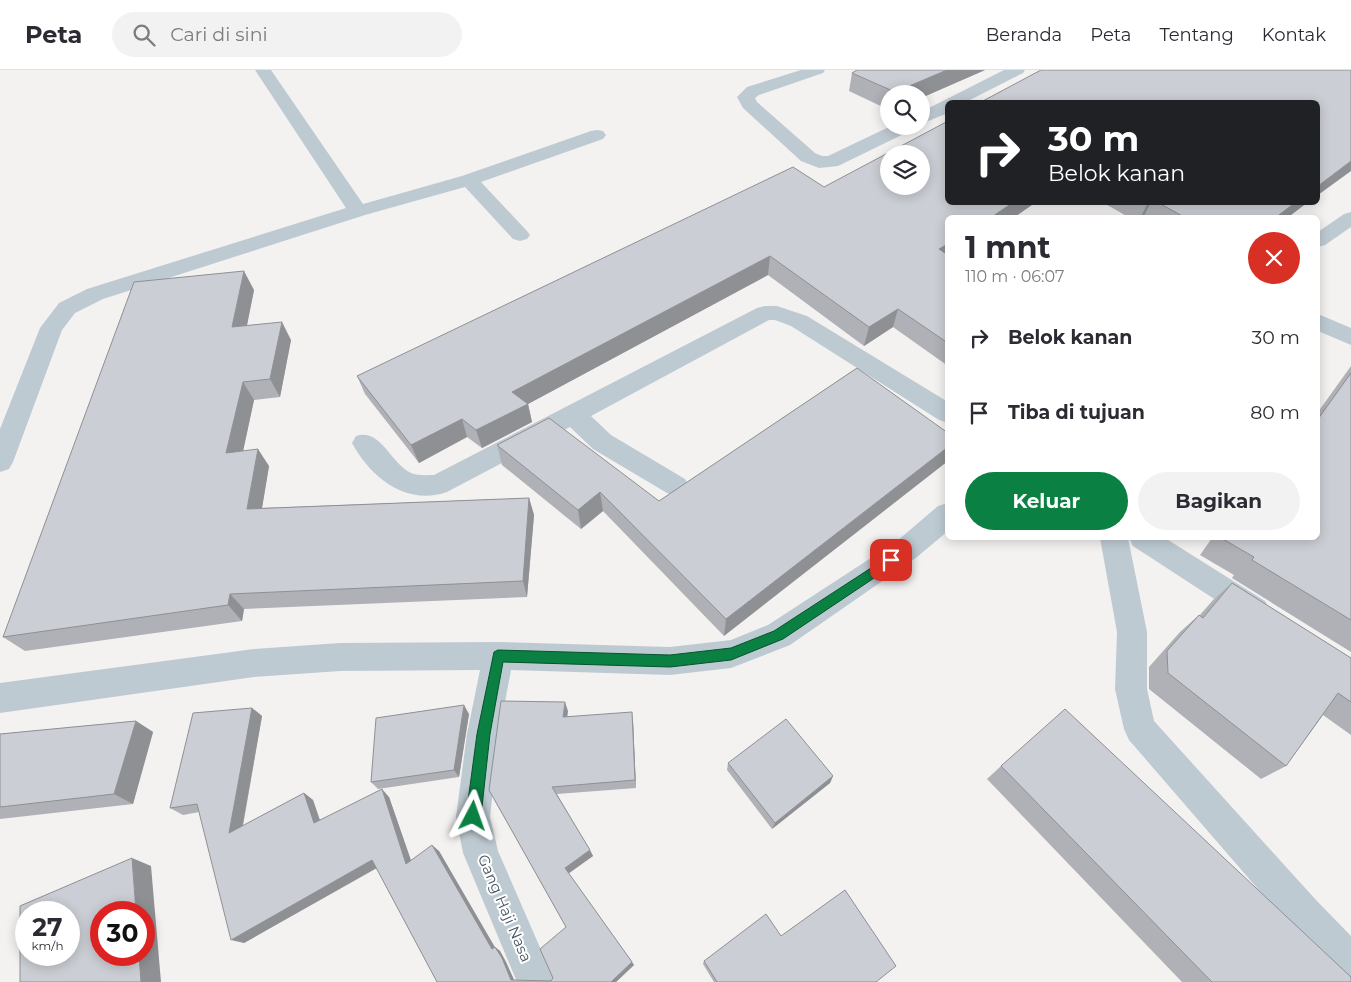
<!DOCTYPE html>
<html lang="id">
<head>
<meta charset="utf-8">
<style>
  body { margin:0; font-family:Montserrat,sans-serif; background:#f2f2f3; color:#2b2b33; height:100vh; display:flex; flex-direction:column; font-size:19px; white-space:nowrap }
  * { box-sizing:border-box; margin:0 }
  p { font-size:16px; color:#7c7c81 }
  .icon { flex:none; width:28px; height:28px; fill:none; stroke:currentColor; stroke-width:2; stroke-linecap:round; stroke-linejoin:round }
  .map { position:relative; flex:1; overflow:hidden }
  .panel { position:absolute; left:945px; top:145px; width:375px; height:325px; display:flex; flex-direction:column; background:#fff; border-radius:8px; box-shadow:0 2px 12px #0003 }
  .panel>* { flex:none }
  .guide { position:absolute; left:945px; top:30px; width:375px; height:105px; border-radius:8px; box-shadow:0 2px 12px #0003; background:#202124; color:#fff; overflow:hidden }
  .controls { position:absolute; left:880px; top:15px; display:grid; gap:10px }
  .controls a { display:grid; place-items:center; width:50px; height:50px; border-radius:50%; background:#fff; box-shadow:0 2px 12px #0003; font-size:25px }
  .speed { position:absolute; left:15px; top:831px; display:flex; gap:10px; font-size:25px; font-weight:700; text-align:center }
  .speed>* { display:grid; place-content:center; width:65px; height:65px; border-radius:50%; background:#fff; box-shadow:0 2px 12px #0003; line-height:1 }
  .speed small { font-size:12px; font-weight:400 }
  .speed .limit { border:8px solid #d22; background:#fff; color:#111 }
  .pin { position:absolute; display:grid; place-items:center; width:42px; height:42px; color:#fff; margin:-21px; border-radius:10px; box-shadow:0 2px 8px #0006 }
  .me { position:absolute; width:55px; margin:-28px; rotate:4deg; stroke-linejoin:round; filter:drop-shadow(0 0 4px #0008) }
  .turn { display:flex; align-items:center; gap:18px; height:105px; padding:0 20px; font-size:22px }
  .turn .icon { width:65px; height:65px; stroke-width:2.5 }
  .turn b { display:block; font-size:35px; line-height:42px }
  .round { display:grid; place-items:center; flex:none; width:52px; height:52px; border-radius:26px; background:#f2f2f3 }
  .overview { display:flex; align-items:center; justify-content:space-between; height:85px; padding:0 20px }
  h1 { font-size:30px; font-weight:700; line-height:38px }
  .cta { display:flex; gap:10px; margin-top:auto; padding:10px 20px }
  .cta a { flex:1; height:58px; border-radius:30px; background:#0b8043; color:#fff; font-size:20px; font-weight:700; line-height:58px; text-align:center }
  .cta a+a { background:#f2f2f3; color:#2b2b33 }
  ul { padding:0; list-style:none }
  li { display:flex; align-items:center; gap:15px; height:75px; padding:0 20px }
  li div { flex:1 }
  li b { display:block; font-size:19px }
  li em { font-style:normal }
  header { display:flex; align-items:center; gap:30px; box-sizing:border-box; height:70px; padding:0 25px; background:#fff; border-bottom:1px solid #e1e1e2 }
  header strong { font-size:24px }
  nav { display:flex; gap:28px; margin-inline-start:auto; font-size:18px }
  .search { width:350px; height:45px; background:#f2f2f3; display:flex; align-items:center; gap:12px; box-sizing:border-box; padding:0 18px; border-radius:28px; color:#7c7c81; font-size:19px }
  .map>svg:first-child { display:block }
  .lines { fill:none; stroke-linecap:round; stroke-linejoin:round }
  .minor { fill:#becad2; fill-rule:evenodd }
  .wall { fill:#afb1b6 }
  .shaded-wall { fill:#8e9094 }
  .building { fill:#cbced4; stroke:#8e9094; fill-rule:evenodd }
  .route { fill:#0b8043; stroke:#07532c }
  .labels { text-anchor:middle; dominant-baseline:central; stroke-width:4; stroke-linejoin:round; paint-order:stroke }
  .near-street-label { font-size:15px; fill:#475662; stroke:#fff }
</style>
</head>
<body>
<header>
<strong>Peta</strong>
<div class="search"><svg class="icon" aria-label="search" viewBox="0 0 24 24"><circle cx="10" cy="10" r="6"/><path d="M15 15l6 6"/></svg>Cari di sini</div>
<nav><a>Beranda</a><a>Peta</a><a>Tentang</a><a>Kontak</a></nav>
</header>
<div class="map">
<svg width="1351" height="912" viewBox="0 0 1351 912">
  <rect width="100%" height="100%" fill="#f4f1f1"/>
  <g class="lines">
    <!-- minor -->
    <g class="minor">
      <path d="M255,0h16l92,134 99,-28 129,-45 6,-1 6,1 3,4 -3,4 -122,43 46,49 3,4 -3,4 -7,2 -7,-2 -48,-52 -100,28 -262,84 -28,14 -13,17 -49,132 -4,7 -9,3v-43l40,-101 19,-25 28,-14 259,-81z"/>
      <path d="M801,0h24l-2,3 -64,22 -4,3 2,4 58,51 7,3h6l63,-30h24l-3,4 -74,36 -19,2 -18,-7 -58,-53 -6,-11 10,-10z"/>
      <path d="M1004,0h21l-2,3 -57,29h-18v11l-27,11v-12z"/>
      <path d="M1351,142v15l-26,18 -7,2v-15l26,-18z"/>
      <path d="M765,236h12l30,10 141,86v21l-9,-3 -148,-94 -16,-6h-6l-178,96 20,19 74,44 4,7 -4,7 -9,3 -9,-3 -74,-44 -23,-22 -123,65c-41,14 -76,-14 -95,-49l4,-7c25,-8 34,27 55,37 7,3 16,2 23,2l323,-167z"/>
      <path d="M1318,244l33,14v17l-33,-14z"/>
      <path d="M948,433v28l-31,26 -127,88 -59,23 -61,7 -159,-5 -12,64 -9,83 8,34 57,131h-38l-54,-129 -7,-36 11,-83 13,-64 -140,1 -86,6 -254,36v-30l254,-34 86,-6 158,-1 172,5 61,-7 37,-15 129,-84 41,-35z"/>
      <path d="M1100,468h28l19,94v57l7,32 162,179 35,36v46l-13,-6 -48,-50 -161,-186 -5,-11 -9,-40 2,-57z"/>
      <path d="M1129,468h36l100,63 5,9 -5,9 -10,4 -10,-4 -112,-73z"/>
    </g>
  </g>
  <!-- wall -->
  <g class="wall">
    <path d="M857,0h128l-64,28v-4h-32v16l-40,-19 3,-18z"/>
    <path d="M824,117l124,15h88l-23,16h-65v148l-55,-39 -29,19 -96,-71 -240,129 4,18 -50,26 -15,-11 -48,26 -54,-69 -8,-18z"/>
    <path d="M1102,132h206l-21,16h-157z"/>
    <path d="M254,220l-7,35 44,15 -11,57 -26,3 -11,51 26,15 -7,42 267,-10 5,17 -7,82 -283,12 -2,12 -217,30 -22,-14z"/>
    <path d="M1351,296v286l-119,-74 2,-3 -34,-20 12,-17h106v-126z"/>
    <path d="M857,298l-133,268 -121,-125 -22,18 -79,-64 -5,-20 162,56z"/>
    <path d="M1232,513l119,75v77l-28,-20 -37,51 -25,13 -112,-90v-22l31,-35 19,-17h1l13,-15z"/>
    <path d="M252,638l10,8 -19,110 61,-33 9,7 7,20 69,-23 22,64 28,-10 56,96 5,4 6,11 8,18 37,1 2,-3 13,-51 -77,-137 79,-79 -1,5 66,5 3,67 -79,6 36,62 -25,17 66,92 -18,17h-179l-60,-114 -133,75 -45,-131 -16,3 -13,-7z"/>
    <path d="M469,644l-10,63 -81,12 -7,-7z"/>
    <path d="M136,651l17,11 -20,72 -133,15v-85z"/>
    <path d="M728,693l105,13 -3,7 -58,46 -45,-59z"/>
    <path d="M1001,696l350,216h-169l-195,-203z"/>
    <path d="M781,866l95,46h-162l-11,-18 1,-3z"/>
  </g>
  <!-- shaded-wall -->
  <g class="shaded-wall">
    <path d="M947,0h38l-64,28v-4h-26v-2z"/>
    <path d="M1351,91v10l-33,24v-9z"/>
    <path d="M1014,132h22l-23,16h-23z"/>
    <path d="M1151,132l-8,16h-3l8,-15z"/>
    <path d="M1296,132h12l-21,16h-12z"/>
    <path d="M948,174v15l-9,-10z"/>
    <path d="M770,186l-2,19 -240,129 4,18 -50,26 -6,-18 36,-38z"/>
    <path d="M244,201l10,19 -11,55 -11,-18z"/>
    <path d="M898,239l-5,18 -29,19 5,-19z"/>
    <path d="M282,252l9,18 -11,57 -10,-18z"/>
    <path d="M243,312l11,18 -15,70 -13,-17z"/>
    <path d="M462,349l5,18 -48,26 -8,-18z"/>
    <path d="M948,377v14l-224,175 2,-17z"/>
    <path d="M258,379l11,17 -10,60 -12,-17z"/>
    <path d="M600,422l3,19 -22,18 -3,-19z"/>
    <path d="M529,428l5,17 -7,82 -4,-16z"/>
    <path d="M230,524l14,15 -2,12 -14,-16z"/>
    <path d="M565,632l3,9 -2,14 -3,-8z"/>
    <path d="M464,635l5,9 -10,63 -5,-7z"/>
    <path d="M252,638l10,8 -22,124 -11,-7z"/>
    <path d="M632,642l1,9 3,67 -1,-8z"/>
    <path d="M136,651l17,11 -20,72 -19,-10z"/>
    <path d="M833,706l-3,7 -58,46 3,-6z"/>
    <path d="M382,719l7,8 25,72 -8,-5z"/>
    <path d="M304,723l9,7 10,30 -9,-7z"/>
    <path d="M432,775l7,6 59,102 -6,-4z"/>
    <path d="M590,780l3,6 -25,18 -3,-6z"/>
    <path d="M132,788l19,8 10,116h-20l-2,-27h5v-43h-8z"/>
    <path d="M372,790l8,6 -136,77 -13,-3z"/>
    <path d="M495,877l5,4 6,11 9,20 -4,-2z"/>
    <path d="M632,892l2,3 -18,17h-5z"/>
  </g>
  <!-- building -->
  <g class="building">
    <path d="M857,0h90l-52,22 -43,-19z"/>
    <path d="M1041,0h310v91l-33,25v-84h-337z"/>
    <path d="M948,51v81h66l-24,16h-42v26l-9,5 9,6v88l-50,-34 -29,18 -99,-71 -258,136 16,12 -52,26 -14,-11 -51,26 -54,-69 436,-209 31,20zM889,84h32v32h-32z"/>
    <path d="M1157,132h139l-21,16h-89z"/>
    <path d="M244,201l-12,56 50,-5 -12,57 -27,3 -17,71 32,-4 -11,60 282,-11 -6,83 -293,13 -2,11 -225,32 131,-355z"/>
    <path d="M857,298l91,65v14l-222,172 -126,-127 -22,18 -81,-65 52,-27 110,83z"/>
    <path d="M1351,303v247l-99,-60 2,-3 -33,-19h97v-119z"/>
    <path d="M1232,513l119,75v44l-13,-9 -52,73 -118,-93 -1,-22 32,-36 4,3z"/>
    <path d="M501,631l64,1 -2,15 69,-5 3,68 -83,7 38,63 -25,18 67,94 -21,20h-174l-65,-122 -141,80 -34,-136 -27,4 23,-95 59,-5 -23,125 75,-40 10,30 68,-34 24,75 26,-19 60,104 3,-2 7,11 9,22 40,1 2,-3 -13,-29 26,-22 -77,-137z"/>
    <path d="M464,635l-10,65 -83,12 5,-64z"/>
    <path d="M1065,639l286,268v5h-139l-211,-216z"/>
    <path d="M786,649l47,57 -58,47 -47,-60z"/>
    <path d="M136,651l-22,73 -114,13v-73z"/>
    <path d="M132,788l4,54h-35v43h38l2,27h-121v-76zM26,842h43v43h-43z"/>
    <path d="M845,820l51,76 -20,16h-159l-13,-21 62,-47 15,22z"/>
  </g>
  <!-- route -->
  <path class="route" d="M891,485l4,2 2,3 -2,4 -112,75 -52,21 -61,7 -167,-5 -13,72 -9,82 -3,6 -5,2 -5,-2 -2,-6 11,-82 17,-82 4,-2 172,5 61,-7 43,-17z"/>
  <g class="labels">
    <!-- near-street labels -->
    <g class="near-street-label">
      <text transform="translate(505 838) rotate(67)">Gang Haji Nasa</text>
    </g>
  </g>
</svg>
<div class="controls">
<a><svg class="icon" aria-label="search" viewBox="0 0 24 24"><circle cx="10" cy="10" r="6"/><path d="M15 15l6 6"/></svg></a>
<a><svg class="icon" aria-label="layers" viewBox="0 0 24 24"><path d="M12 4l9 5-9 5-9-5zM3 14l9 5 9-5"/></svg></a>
</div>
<div class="speed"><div>27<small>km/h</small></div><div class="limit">30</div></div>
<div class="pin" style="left:891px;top:490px;background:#d93025"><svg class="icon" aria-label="arrive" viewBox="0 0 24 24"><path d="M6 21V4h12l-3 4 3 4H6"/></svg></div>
<svg class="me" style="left:473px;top:746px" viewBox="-20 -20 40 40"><path d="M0-17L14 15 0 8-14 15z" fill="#0b8043" stroke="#fff" stroke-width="4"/></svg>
<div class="guide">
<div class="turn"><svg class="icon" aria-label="right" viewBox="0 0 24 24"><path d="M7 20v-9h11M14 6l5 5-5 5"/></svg><div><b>30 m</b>Belok kanan</div></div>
</div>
<section class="panel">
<div class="overview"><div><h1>1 mnt</h1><p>110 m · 06:07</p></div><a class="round" style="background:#d93025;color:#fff"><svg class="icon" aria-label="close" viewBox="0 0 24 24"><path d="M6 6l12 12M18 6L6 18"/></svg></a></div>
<ul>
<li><svg class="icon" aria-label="right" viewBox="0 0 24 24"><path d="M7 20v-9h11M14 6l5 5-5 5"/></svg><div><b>Belok kanan</b></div><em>30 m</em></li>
<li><svg class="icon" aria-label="arrive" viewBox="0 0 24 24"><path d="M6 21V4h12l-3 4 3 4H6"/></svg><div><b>Tiba di tujuan</b></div><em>80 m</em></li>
</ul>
<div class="cta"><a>Keluar</a><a>Bagikan</a></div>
</section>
</div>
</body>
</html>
